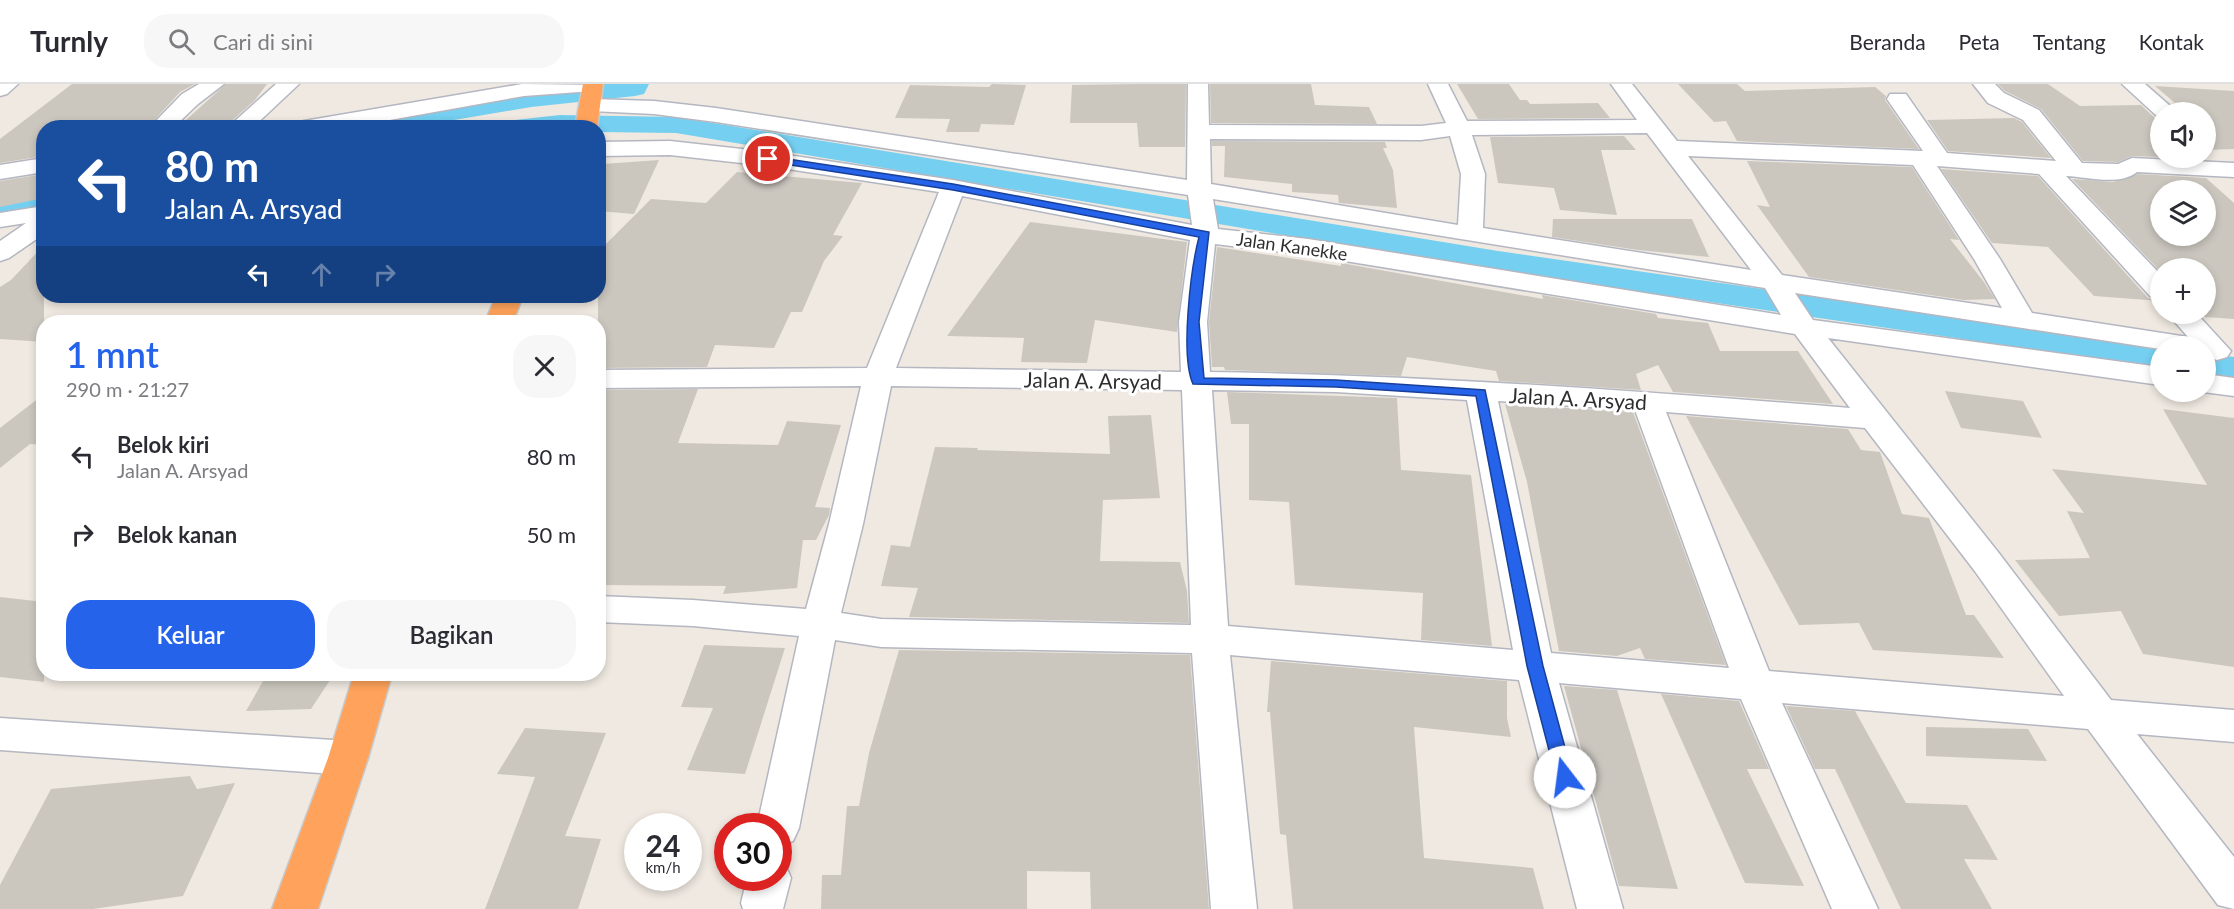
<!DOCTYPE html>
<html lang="id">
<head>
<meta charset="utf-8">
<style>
  body { margin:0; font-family:Lato,sans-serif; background:#f7f7f7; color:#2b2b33; height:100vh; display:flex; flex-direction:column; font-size:22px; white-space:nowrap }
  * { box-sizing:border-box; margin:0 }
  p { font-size:20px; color:#7c7c81 }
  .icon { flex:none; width:33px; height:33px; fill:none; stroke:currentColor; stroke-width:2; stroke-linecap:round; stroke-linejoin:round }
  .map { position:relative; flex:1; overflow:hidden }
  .sheet { position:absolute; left:36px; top:231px; width:570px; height:366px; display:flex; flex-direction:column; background:#fff; border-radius:24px; box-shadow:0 3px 9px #0003 }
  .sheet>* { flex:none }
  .banner { position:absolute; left:36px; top:36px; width:570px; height:183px; border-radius:24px; box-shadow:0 3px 9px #0003; background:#1a4fa0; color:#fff; overflow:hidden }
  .tools { position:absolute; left:2150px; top:18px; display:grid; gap:12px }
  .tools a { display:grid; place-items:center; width:66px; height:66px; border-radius:50%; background:#fff; box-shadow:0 3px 9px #0003; font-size:30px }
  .speed { position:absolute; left:624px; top:729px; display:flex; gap:12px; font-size:30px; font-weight:700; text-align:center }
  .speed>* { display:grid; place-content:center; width:78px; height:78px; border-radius:50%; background:#fff; box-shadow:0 3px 9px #0003; line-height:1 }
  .speed small { font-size:15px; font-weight:400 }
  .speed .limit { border:9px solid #d22; background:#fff; color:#111 }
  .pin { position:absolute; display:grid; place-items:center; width:51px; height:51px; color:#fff; margin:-26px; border:3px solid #fff; border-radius:50%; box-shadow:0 2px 6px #0007 }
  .me { position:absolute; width:66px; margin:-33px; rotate:345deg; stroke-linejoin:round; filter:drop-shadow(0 0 4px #0008) }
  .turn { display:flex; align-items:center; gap:21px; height:126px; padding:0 30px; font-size:27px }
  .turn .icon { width:78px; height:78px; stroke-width:2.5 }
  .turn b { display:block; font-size:42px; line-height:51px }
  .lanes { display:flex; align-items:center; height:57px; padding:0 30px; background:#0003; justify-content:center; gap:30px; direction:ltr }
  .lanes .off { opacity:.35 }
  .round { display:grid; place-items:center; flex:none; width:63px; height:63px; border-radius:24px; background:#f7f7f7 }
  .headline { display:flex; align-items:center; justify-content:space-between; height:102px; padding:0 30px }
  h1 { font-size:36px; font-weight:600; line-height:45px; color:#2563eb }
  .cta { display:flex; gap:12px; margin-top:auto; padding:12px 30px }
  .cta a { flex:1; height:69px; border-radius:24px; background:#2563eb; color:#fff; font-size:24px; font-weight:600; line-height:69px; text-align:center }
  .cta a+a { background:#f7f7f7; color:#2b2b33 }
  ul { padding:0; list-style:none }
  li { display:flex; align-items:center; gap:18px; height:78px; padding:0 30px }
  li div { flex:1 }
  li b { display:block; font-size:22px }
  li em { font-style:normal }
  header { display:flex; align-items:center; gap:36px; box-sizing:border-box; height:84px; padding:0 30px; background:#fff; border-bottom:2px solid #e1e1e2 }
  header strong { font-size:28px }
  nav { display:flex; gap:33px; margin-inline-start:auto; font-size:21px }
  .search { width:420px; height:54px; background:#f7f7f7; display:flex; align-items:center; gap:15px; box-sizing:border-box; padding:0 21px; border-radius:24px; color:#7c7c81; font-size:22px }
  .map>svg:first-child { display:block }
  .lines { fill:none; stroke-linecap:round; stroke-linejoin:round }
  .canal { fill:#75cff0; fill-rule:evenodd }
  .building { fill:#cbc7bf; fill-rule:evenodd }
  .minor-casing { stroke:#b4b7c1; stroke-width:3 }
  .highway-casing { stroke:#c9c9c9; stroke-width:3 }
  .minor { fill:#fff; fill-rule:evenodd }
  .highway { fill:#ffa35c; fill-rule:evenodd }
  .route { fill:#2563eb; stroke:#184099; stroke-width:1.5 }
  .labels { text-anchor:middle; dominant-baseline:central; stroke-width:6; stroke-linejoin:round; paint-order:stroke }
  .far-street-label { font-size:18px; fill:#2e2e2e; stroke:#fff }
  .street-label { font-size:21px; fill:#2e2e2e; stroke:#fff }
</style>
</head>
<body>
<header>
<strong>Turnly</strong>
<div class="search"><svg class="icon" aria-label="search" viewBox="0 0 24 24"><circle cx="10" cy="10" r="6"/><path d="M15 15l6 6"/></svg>Cari di sini</div>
<nav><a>Beranda</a><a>Peta</a><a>Tentang</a><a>Kontak</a></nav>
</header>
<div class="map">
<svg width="2234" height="825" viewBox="0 0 2234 825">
  <rect width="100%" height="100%" fill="#efe9e1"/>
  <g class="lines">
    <!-- canal -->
    <g class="canal">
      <path d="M597,0h52l-5,10 -9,2 -104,11 -124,21h-69l4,-6 10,-2 179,-29z"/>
      <path d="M560,31l116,2 822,134 662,95h2h-2v22l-662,-97 -822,-138 -78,-1v-4h-104l4,-6z"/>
      <path d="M44,109v18l-44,8v-18z"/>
      <path d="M2205,269l29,4v22l-29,-4z"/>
    </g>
  </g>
  <!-- building -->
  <g class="building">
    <path d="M72,0h123l-15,8 -33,36h-103v28l-44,7v-24z"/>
    <path d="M226,0h41l-12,16 -28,25 -50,3z"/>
    <path d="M992,0l34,1 -12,40 -33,-1 -2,8h-33l4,-13 -55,-1 15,-33 79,2z"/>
    <path d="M1138,0h48l-1,63h-46l-2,-24h-67l2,-38z"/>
    <path d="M1210,0h101l4,21 54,2 8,17 -166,-1z"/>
    <path d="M1457,0h52l11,16h7l3,4 68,-1 12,15 -132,1z"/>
    <path d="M1678,0h59l8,7 130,-4 11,9 -1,4 34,49 -182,-8 -11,-20 -12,1z"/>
    <path d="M1998,0h50l32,22 61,-1 15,14 4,-1v39l-28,-1 -14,6 -35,-1 -42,-52 -36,-18z"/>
    <path d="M2155,2l79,5v58l-29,1v-38h-26l-8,-8 4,-1z"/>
    <path d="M2014,34l8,4 29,36 -103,-7 -21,-31z"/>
    <path d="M1624,52l12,14h-35l16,65 -57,-5 -6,-22 -56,-5 -8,-46z"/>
    <path d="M1212,57l173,1 2,6h-4l10,22 4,38 -58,-5 -1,-8 -46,-3v-8l-68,-7 1,-31h-13z"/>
    <path d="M659,76l-25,54 -36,-3 5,-47z"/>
    <path d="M1747,77l165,6 47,73 -9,-1 34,43 11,17 -31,1 -155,-23 -52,-72 13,2z"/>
    <path d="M1941,85l97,7 110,122 12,3 -66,-5 -46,-49 -56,-4z"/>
    <path d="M737,88l125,11 -29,52 10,1 -19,25 -22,51h-11l-17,36 -59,-3 -8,22 -109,1v-70l-18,-1 18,-1v-44l53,-53 55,4z"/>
    <path d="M44,90v24l-44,9v-26z"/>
    <path d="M2138,90l68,4 28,25v116l-29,-2 -3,-3h3v-46l-45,-1v4l-88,-92 41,3zM2160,106h45v46h-45z"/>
    <path d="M1553,135h139l17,38 -71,-7 -86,-13z"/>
    <path d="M1030,138l157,20 -10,90 -82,-12 -8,43 -66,-1 3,-24 -77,-2z"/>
    <path d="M44,161v97l-44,-3v-52l11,-7z"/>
    <path d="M1217,163l124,19v-3l202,36 -1,-4 114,19 2,4 50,5 12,28h78l35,53 -160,-12 -15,-27 -22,9 5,16 -142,-9 -3,-10 -89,-14 -6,19 -176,-6 -1,-3h-12l-3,-45z"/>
    <path d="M698,305l-20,54 100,2 9,-24 54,4 -26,82 15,1 -1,7 -13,25h-13l-6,48 -74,6 3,-8 -128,-1v-195z"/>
    <path d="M1945,307l78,10 19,37 -81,-10z"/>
    <path d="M1227,308l170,6 4,72 70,5 21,171 -71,-6 2,-47 -128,-8 -6,-83 -40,-2v-76h-18z"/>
    <path d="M44,310v51l-14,-1 -30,24v-40z"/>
    <path d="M1505,320l128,8 93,253 -81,-6 -5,-11 -23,8 -58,-5 -32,-169z"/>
    <path d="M2163,325l71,9v249l-91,-13 -22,-43 -62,5 -44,-56 75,-2 -23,-47 17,2 -32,-44 155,16z"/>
    <path d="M1151,331l9,83 -57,2 -3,61 80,1 7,29 2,32 -280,-6 9,-29 -37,-2 10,-41 19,2 25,-100 43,1 -1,2 133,4 -2,-38z"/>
    <path d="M1686,332l162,13 13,21 19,2 22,62 27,4 37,97h8l30,43 -131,-8 -14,-27 -60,2z"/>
    <path d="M0,513l44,5v80l-44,-5z"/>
    <path d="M704,561l81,3 -40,126 -58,-4 26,-62 -32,-1z"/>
    <path d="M899,566l291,5 19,254h-118l-1,-37 -63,-1v38h-206l1,-34h19l6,-69h12l10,-53z"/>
    <path d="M1271,577l236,20v37l4,19 -97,-10 10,131 109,10 11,41h-251l-7,-74 -6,-1 -10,-122h-3z"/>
    <path d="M267,590h67l-23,35 -65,2z"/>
    <path d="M1564,602l53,4 61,199 -59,-3z"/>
    <path d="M1661,610l78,7 30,68h-22l57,117 -59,-3z"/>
    <path d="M1786,622l69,5 51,92 61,2 31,55 -34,-1 28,50h-91l-66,-140h-20z"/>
    <path d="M1926,643l102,2 19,32 -121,-5z"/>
    <path d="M525,644l81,5 -41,103 36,3 -23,70h-93l50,-132 -38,-3z"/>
    <path d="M190,692l7,13 38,-6 -52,113 -90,13h-93v-24l51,-96z"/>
  </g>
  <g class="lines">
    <defs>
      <g id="minor">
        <path d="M0,0h18l-11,10 -7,2z"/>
        <path d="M199,0h25l-26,20 -25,24h-24l33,-34z"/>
        <path d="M276,0h23l-47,44h-25z"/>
        <path d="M522,0l81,1 -3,4 -7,2 -69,5 -179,32h-52l3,-5 8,-2z"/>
        <path d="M1188,0h20l1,41 212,1 25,-3 -18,-39h20l19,37 170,-1 -26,-36h21l45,57 246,10 -36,-52 3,-5h16l41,59 109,8 -33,-41 -35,-17 -15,-19h22l9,9 35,17 43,53 36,1 14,-6 102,5v14l-97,-5c-17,14 -50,5 -71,4l94,98v24l-10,-2 -111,-122 -102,-8 63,93 32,54 156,24 -20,-23h29l34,37 -4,6 -10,3 -10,-3 -2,-11h-45v3l-365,-56 18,27 347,47v18l-332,-47 170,214 113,148 123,10v32l-97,-8 97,123v52l-16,-4 -130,-176 -306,-26 96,206h-46l-91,-210 -182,-16 64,226h-46l-58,-229 -289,-25 27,254h-46l-19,-256 -311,-6 -46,-7 -36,188 -6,13 -15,5v-20h-21l42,-190 -106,-10 -95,-4v-26l95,4 113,9 23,-85 32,-138 -263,2v-18l269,-2 72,-176 -171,-26 -98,-11 -72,1v-14l72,-1 98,11 185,28 239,45 -4,-30 -472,-73 -62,-8 -63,-3 -8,-1 -3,-5 3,-5 8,-1 63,2 62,7 471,72zM1647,49l104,137 -268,-42 2,-54 -13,-39zM1450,52l11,38 -3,51 -247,-41 -1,-45 211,1zM1688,72l225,9 61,94 28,49 -220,-33zM962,112l228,44 -11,82 2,50 -285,-4zM1213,115l552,89 16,27 -473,-76 -90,-10zM1215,160l93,11 487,79 55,74c-213,-17 -426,-33 -640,-36l-3,-50zM891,302l291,4 9,235 -310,-6 -40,-6 22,-89zM1212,306l124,2 131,8 46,250 -285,-24zM1498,317l137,9 94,258 -178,-15zM1666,328l199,16 109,142 90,126 -295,-25z"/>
        <path d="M2122,0h23l32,28h-17l-2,5z"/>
        <path d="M44,74v14l-44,7v-14z"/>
        <path d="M44,122v28l-35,24 -9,3v-20l26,-18 -26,4v-14z"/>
        <path d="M2205,290l29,4v18l-31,-4z"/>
        <path d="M0,634l348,23 14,5 6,12 -6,12 -14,5 -348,-25z"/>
        <path d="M778,778l7,2 6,14 -8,31h-40l-2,-6 6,-25h31z"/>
      </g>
      <g id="highway">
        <path d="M583,0h20l-6,44h-22z"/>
        <path d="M496,212h27l-10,26h-28z"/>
        <path d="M354,590h38l-24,84 -50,151h-46l56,-151z"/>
      </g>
    </defs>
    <!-- minor casing -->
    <use href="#minor" class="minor-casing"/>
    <!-- highway casing -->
    <use href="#highway" class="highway-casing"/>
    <!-- minor -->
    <use href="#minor" class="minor"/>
    <!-- highway -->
    <use href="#highway" class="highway"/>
  </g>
  <!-- route -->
  <path class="route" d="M768,72l185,28 256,48 -10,90 5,56 132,2 149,10 58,276 30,111 -2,5h-12l-3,-5 -29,-111 -51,-270 -140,-9 -143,-3c-13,-29 -2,-116 6,-147l-246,-47 -188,-29 -2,-2z"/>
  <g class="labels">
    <!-- far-street labels -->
    <g class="far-street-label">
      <text transform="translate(1292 162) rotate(8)">Jalan Kanekke</text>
    </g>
    <!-- street labels -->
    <g class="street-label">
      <text transform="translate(1093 296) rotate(1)">Jalan A. Arsyad</text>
      <text transform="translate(1578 314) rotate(3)">Jalan A. Arsyad</text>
    </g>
  </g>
</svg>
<div class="tools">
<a><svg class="icon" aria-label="sound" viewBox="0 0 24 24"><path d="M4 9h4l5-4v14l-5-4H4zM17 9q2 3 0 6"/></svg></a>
<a><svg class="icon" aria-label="layers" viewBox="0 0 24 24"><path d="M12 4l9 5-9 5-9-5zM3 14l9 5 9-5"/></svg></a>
<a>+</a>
<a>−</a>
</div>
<div class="speed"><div>24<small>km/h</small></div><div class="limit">30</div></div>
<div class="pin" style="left:768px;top:75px;background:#d93025"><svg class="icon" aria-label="arrive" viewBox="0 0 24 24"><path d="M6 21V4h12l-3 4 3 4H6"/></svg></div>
<svg class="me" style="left:1565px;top:693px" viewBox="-20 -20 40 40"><circle r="19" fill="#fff"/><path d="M0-13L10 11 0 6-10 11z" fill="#2563eb"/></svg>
<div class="banner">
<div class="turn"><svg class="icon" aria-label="left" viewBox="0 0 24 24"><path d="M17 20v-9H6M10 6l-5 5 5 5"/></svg><div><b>80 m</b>Jalan A. Arsyad</div></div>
<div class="lanes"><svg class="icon" aria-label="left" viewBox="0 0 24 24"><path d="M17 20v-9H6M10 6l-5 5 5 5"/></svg><svg class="icon off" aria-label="ahead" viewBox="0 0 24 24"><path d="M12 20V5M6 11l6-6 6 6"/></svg><svg class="icon off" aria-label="right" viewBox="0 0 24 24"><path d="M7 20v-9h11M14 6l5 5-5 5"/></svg></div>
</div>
<section class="sheet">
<div class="headline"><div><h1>1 mnt</h1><p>290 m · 21:27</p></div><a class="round"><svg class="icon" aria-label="close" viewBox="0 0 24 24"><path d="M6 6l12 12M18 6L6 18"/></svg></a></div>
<ul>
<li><svg class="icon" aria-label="left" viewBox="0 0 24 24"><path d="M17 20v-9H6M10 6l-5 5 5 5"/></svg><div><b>Belok kiri</b><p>Jalan A. Arsyad</p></div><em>80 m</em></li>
<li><svg class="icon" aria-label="right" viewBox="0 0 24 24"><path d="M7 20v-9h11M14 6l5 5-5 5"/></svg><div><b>Belok kanan</b></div><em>50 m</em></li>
</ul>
<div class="cta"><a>Keluar</a><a>Bagikan</a></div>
</section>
</div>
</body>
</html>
